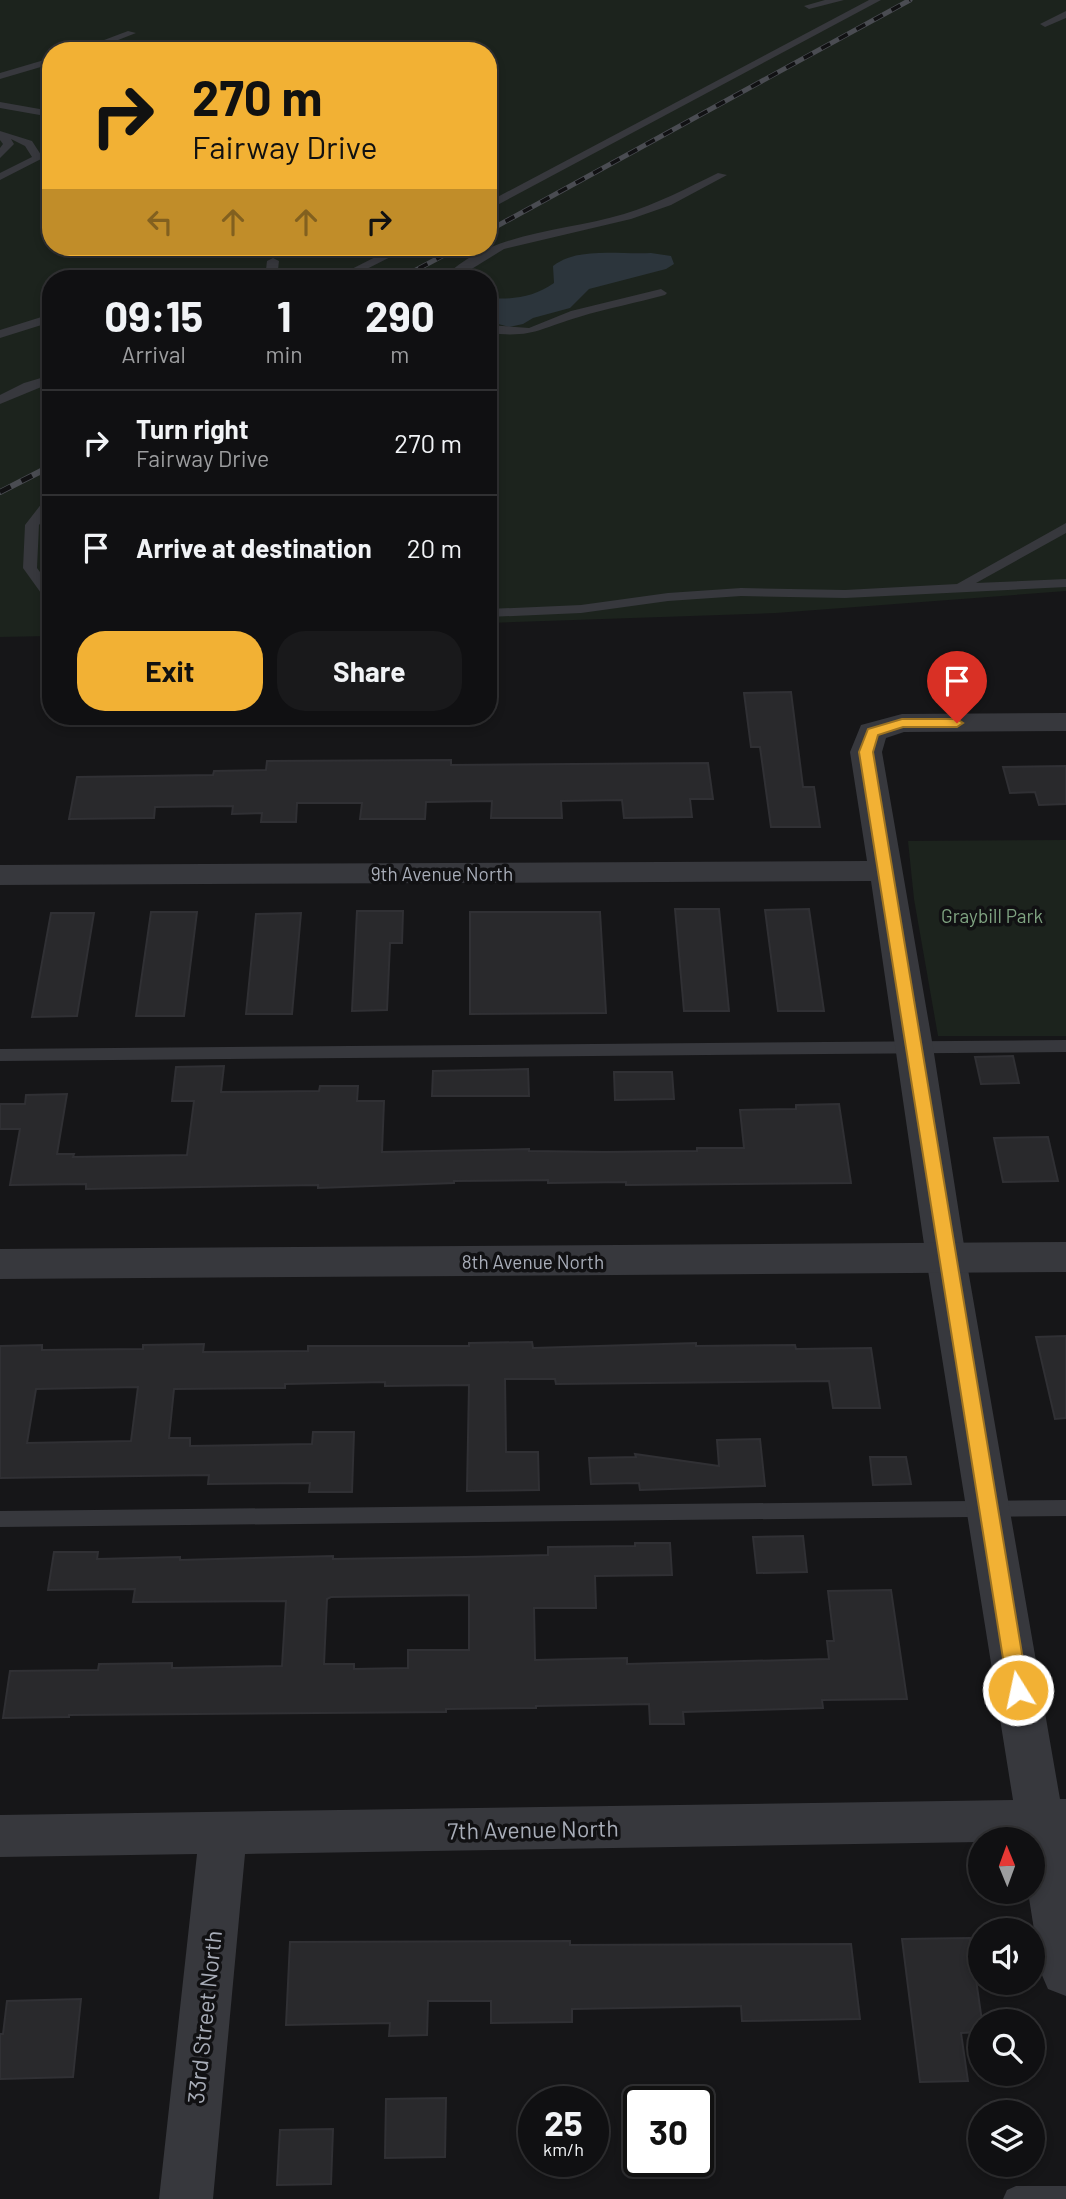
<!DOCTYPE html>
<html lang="en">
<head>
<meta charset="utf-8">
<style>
  body { margin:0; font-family:Barlow,sans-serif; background:#19191b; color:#f1f3f6; height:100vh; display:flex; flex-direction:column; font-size:26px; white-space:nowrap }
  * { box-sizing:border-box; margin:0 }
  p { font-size:23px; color:#9c9d9f }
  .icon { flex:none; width:38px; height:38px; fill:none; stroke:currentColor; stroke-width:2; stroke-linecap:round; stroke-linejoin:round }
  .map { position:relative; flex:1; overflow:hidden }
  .panel { position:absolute; left:42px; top:270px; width:455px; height:455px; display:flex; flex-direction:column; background:#101012; border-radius:28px; box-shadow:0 4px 10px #0003,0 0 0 2px #303032 }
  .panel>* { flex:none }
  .guide { position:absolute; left:42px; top:42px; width:455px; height:214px; border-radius:28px; box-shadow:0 4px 10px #0003,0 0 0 2px #303032; background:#f2b134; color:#111; overflow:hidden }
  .needle { width:46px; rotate:359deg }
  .buttons { position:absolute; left:968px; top:1827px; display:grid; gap:14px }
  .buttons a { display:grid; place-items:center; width:77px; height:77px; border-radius:50%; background:#101012; box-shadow:0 4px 10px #0003,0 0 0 2px #303032; font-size:35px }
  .speed { position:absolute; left:518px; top:2086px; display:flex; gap:14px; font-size:35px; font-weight:700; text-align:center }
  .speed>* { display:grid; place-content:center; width:91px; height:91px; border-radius:50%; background:#101012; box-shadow:0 4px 10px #0003,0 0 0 2px #303032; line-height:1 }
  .speed small { font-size:18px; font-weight:400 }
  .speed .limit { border:4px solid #111; border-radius:10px; background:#fff; color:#111 }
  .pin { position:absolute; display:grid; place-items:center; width:60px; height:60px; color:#fff; margin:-72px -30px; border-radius:50% 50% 50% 0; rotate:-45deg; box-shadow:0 0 7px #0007 }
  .pin .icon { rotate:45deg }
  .me { position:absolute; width:77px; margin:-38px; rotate:350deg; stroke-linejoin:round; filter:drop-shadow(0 0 5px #0008) }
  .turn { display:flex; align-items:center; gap:24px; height:147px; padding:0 35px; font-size:32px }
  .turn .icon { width:91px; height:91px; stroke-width:2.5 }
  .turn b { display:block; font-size:49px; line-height:60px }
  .lanes { display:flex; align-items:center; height:66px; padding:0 35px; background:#0003; justify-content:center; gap:35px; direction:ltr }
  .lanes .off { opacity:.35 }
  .eta { display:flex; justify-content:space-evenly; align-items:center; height:119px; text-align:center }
  .eta b { font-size:42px; font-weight:700; line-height:49px }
  .action { display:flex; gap:14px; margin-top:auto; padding:14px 35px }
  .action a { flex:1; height:80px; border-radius:28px; background:#f2b134; color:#111; font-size:28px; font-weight:700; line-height:80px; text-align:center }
  .action a+a { background:#19191b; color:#f1f3f6 }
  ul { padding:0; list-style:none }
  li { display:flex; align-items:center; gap:21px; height:105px; padding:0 35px; border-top:2px solid #303032 }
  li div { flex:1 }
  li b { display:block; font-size:26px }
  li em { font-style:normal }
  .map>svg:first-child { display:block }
  .green { fill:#1c231d; fill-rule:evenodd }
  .water { fill:#2c353c }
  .building { fill:#29292c; stroke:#303034; stroke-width:2; fill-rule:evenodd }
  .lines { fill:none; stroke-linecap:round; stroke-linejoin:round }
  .service { fill:#37383d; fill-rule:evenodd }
  .minor { fill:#37383d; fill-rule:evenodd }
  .tertiary { fill:#37383d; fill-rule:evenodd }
  .rail-far1-casing { stroke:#4a4c52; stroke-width:5 }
  .rail-casing { stroke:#4a4c52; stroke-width:6 }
  .rail-far1 { stroke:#111113; stroke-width:3.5; stroke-dasharray:10; stroke-linecap:butt }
  .rail { stroke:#111113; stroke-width:4.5; stroke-dasharray:12; stroke-linecap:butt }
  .route { fill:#f2b134; stroke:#9d7322; stroke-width:2 }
  .labels { text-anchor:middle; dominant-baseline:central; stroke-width:7; stroke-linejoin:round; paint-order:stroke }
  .street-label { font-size:19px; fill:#a8adb8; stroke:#111113 }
  .park-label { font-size:19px; fill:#7fa381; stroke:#111113 }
  .near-street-label { font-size:23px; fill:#a8adb8; stroke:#111113 }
</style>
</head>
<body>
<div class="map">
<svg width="1066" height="2199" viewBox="0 0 1066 2199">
  <rect width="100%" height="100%" fill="#161618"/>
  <!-- green -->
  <g class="green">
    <path d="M0,0h1066v591l-290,22 -288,10v-345h-437v358l-51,1zM51,51h437v196h-437z"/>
    <path d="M1066,840v196h-128l-24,-137 -6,-58z"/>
  </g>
  <!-- water -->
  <path class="water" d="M651,253l20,3 3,8 -8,5 -77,20 -19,19 -37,10 -10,6 -14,3 -21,-6v-23c25,2 46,-1 66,-15l-1,-17c26,-20 68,-11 98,-13z"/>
  <!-- building -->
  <g class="building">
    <path d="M791,692l12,95h11l6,40h-49l-11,-80h-9l-7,-54z"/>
    <path d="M451,760v5l257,-2 5,36h-23l2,18 -68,1 -2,-18 -61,1 1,17h-71l1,-17 -66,1 -1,17h-65l2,-16h-65l-1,19h-35l1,-9 -30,1 1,-8 -78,1 -1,11 -85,1 8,-42 136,-2 1,-4 52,-1 1,-9z"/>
    <path d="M1066,766v38l-27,1 -4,-13 -25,1 -7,-26z"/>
    <path d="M675,909h44l10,102h-45z"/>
    <path d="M809,909l15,102h-46l-13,-101z"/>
    <path d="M357,911h46l-1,32h-12l-3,67 -35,1z"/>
    <path d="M151,912h46l-13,104h-48z"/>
    <path d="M470,912h130l6,101 -136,1z"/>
    <path d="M51,913h43l-17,103 -45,1z"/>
    <path d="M301,913l-9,101h-46l10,-100z"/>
    <path d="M1013,1056l6,27 -38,1 -6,-27z"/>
    <path d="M224,1066l-3,26 98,-1 1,-5h38l-1,15h27l-2,51 147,-3v2l76,1 92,-1v-3h47l-4,-38 56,-1v-4l43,-1 12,79 -225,2v-3l-78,1v-3l-94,1v2l-136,5v-3l-232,4v-5l-76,1 10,-56h-20v-25h25l1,-9 41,-1 -10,60h17l-1,3 114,-2 7,-54h-22l4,-34z"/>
    <path d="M528,1069l1,27h-97l1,-25z"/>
    <path d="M614,1072h58l2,27 -59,1z"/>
    <path d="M1048,1137l10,44 -55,1 -9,-44z"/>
    <path d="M1066,1336v82l-11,1 -19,-82z"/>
    <path d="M532,1342l1,6 163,-5v3l99,-1 1,4 75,-1 9,60h-47l-4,-27 -273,3 -1,-5h-50l1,73h32l1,38 -72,1 2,-106 -84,1v-4l-100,2v4l-111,1 -5,49h21v8l122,-2 1,-12h41l-2,60h-43l1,-9 -102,1 1,-9 -209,3v-132l42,-1v5l101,-1v-4l61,-1 -1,8 105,-1v-5h161v-3zM138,1387l-7,54 -104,2 9,-54z"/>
    <path d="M760,1439l5,47 -125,4 -1,-7 -48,1 -2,-26 47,-1 -1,-3 84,12 -2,-26z"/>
    <path d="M870,1457h36l5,27 -38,1z"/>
    <path d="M803,1536l4,36 -50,1 -4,-36z"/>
    <path d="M635,1543h35l2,32 -77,1 1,32h-62l1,52 92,-2v6l202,-5 -2,-18h7l-6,-50 63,-1 16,109 -85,1 1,8 -140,4 1,12h-34l-1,-20 -113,2v2l-90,1v3l-377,3v2l-66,1 7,-47 88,-1 1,-6 73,-1v5l110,-2 4,-65 -153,1 2,-13 -87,1 6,-38h44l-1,7 83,-2v3l153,-4v3l132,-2 83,-2v-8l87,-1zM469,1595v55h-61v18l-54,1v-5h-30l3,-65 4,-2z"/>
    <path d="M970,1938l12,83h-2v11l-19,1 7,48 -48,1 -18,-143z"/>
    <path d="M570,1941v4l281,-1 9,75 -118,2 -1,-15 -169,3v13l-81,1v-22h-63l-1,34 -38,1 1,-13 -104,2 4,-83z"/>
    <path d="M81,1999l-8,78 -73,2v-45h3l4,-33z"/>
    <path d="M446,2098l-1,59 -60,1 1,-59z"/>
    <path d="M333,2129l-2,55 -54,1 3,-55z"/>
  </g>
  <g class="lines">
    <!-- service -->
    <g class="service">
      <path d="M825,0h19l-35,9 -5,-3z"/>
      <path d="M869,0h12l-393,210v-8z"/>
      <path d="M1066,11v7l-21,9 -5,-3z"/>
      <path d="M128,31l8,2 -46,18h-15z"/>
      <path d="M51,58v6l-51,15v-6z"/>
      <path d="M0,102l51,9v6l-51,-9z"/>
      <path d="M0,131l32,10 11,17 -43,22v-7l32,-16 -7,-11 -14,-7 3,5 -14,14v-10l3,-4 -3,-4z"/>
      <path d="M718,173l9,2 -56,30 -40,14 -127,30 -47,29h-14c47,-47 121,-46 181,-64 33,-10 63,-26 94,-41z"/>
      <path d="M395,247h15l-61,31h-15z"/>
      <path d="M273,258l6,3 -2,17h-12l2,-17z"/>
      <path d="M661,289l6,4 -2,2c-28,8 -58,13 -86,22 -41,12 -45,21 -91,16v-8l41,3 42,-17z"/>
      <path d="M51,314v8l-51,16v-8z"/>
      <path d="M51,375v8l-51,21v-9l24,-12z"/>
      <path d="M51,497v13l-12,15 -2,43 14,19v14l-5,-1 -23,-32 2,-43 21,-27z"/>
      <path d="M1066,523v10l-90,50 90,-4v8l-221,11 -104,-2 -73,5 -87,12 -93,4v-8l93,-4 87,-12 73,-5 104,2 112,-6z"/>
      <path d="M1066,1040v12l-1066,9v-12z"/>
      <path d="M1066,1500v16l-1066,11v-16z"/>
      <path d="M1016,2186h50v13h-63l4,-9z"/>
    </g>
    <!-- minor -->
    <path class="minor" d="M1066,713v18l-162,1 -18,6 -4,14 51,295 33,211 94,541h6v197l-18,-7 -7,-16 -13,-81h4v-53h-52v3l-735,12 -32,345h-54l38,-345 -197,3v-42l1013,-15 -87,-542 -55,-377 -871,4v-20l867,-4 -17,-109 11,-27 41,-11z"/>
    <!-- tertiary -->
    <path class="tertiary" d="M1066,1242v30l-1066,7v-30z"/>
    <defs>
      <g id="rail-far1">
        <path d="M488,231l422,-231"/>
        <path d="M401,278l58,-31"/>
      </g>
      <path id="rail" d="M0,492l51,-26"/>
    </defs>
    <!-- rail-far1 casing -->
    <use href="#rail-far1" class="rail-far1-casing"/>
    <!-- rail casing -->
    <use href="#rail" class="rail-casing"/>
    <!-- rail-far1 -->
    <use href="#rail-far1" class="rail-far1"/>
    <!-- rail -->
    <use href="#rail" class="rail"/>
  </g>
  <!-- route -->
  <path class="route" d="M902,719h55l6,4 -6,4h-54l-25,8 -5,17 155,938 -3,6 -7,3 -7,-3 -3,-6 -149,-938 9,-23z"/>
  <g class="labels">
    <!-- street labels -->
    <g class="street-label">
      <text x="442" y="873">9th Avenue North</text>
      <text x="533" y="1261">8th Avenue North</text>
    </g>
    <!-- park labels -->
    <g class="park-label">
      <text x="992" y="915">Graybill Park</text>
    </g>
    <!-- near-street labels -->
    <g class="near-street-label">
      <text transform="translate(533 1829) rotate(-1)">7th Avenue North</text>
      <text transform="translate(204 2017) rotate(-84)">33rd Street North</text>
    </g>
  </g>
</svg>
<div class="buttons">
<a><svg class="needle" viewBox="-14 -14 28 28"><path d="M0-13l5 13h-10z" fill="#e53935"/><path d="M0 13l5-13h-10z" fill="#9c9d9f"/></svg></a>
<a><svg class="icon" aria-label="sound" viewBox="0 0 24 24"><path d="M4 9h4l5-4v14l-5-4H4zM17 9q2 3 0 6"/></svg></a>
<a><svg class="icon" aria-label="search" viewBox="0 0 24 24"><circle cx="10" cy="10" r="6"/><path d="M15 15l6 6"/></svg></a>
<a><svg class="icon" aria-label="layers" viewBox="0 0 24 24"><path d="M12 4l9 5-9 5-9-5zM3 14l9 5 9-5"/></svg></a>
</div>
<div class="speed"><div>25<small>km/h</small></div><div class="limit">30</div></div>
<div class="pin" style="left:957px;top:723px;background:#d93025"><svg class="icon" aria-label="arrive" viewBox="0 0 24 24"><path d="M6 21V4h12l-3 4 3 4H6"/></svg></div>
<svg class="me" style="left:1018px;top:1690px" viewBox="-20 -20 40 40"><circle r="17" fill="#f2b134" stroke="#fff" stroke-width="3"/><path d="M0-11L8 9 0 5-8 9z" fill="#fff"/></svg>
<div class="guide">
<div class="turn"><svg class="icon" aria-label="right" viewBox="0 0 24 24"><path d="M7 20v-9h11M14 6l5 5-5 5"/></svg><div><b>270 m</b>Fairway Drive</div></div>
<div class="lanes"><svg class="icon off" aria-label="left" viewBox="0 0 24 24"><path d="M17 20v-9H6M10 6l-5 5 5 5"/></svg><svg class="icon off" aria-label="ahead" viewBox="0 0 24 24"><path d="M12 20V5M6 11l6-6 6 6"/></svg><svg class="icon off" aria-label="ahead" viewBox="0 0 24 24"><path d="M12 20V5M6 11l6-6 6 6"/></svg><svg class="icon" aria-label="right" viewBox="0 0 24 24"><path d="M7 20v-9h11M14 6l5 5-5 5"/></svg></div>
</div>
<section class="panel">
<div class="eta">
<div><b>09:15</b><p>Arrival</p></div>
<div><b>1</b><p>min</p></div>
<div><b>290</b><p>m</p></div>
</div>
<ul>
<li><svg class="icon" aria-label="right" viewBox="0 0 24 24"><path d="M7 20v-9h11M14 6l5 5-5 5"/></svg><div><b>Turn right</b><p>Fairway Drive</p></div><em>270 m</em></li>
<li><svg class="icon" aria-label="arrive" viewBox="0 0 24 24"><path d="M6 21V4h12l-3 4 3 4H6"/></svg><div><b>Arrive at destination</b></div><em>20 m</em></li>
</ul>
<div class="action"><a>Exit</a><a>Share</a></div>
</section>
</div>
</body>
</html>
